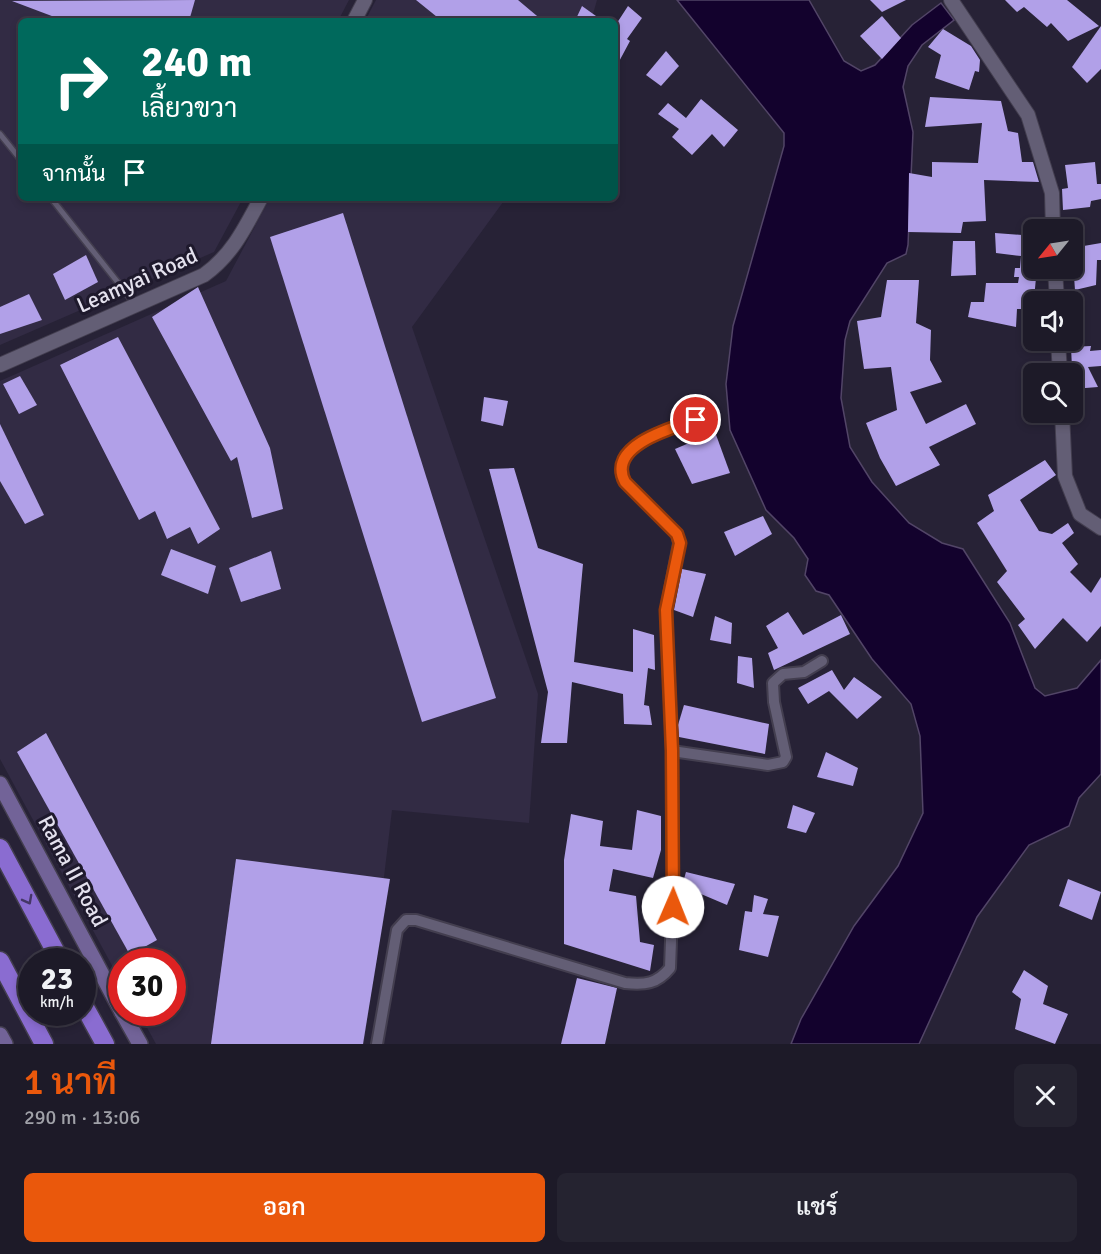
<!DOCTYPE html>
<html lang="th">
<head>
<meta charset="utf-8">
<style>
  body { margin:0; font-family:Signika,Sarabun,sans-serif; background:#252330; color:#f1f3f6; height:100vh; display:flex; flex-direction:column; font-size:22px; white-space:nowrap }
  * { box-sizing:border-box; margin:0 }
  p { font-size:20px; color:#a0a1a8 }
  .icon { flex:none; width:33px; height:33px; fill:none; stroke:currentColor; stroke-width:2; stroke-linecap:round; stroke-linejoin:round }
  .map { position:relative; height:1044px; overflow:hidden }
  .drawer { display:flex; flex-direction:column; background:#1d1a28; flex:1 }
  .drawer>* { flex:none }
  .top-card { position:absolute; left:18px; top:18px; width:600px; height:183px; border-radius:9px; box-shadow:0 3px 9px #0003,0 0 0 2px #3b3845; background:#00695c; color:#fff; overflow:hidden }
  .needle { width:39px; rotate:240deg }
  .tools { position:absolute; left:1023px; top:219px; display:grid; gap:12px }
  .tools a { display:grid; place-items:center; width:60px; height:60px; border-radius:9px; background:#1d1a28; box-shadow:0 3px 9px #0003,0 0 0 2px #3b3845; font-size:30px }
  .speed { position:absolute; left:18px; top:948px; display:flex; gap:12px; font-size:30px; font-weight:700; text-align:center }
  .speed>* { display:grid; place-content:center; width:78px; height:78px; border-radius:50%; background:#1d1a28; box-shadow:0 3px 9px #0003,0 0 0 2px #3b3845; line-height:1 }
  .speed small { font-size:15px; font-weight:400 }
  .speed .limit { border:9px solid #d22; background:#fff; color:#111 }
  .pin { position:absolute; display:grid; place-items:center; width:51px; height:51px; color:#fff; margin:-26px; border:3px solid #fff; border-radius:50%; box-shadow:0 2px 6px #0007 }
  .me { position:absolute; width:66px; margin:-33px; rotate:1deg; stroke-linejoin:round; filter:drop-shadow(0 0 4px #0008) }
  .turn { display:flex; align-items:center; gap:21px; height:126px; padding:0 24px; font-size:27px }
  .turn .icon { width:78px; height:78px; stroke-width:2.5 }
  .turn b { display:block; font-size:42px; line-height:51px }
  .then { display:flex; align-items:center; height:57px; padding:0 24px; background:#0003; gap:12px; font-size:22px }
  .round { display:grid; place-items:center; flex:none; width:63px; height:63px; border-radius:9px; background:#252330 }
  .overview { display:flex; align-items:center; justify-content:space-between; height:102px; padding:0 24px }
  h1 { font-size:36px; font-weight:600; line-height:45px; color:#ea580c }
  .cta { display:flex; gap:12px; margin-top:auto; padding:12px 24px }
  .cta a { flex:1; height:69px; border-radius:9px; background:#ea580c; color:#fff; font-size:24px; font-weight:600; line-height:69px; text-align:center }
  .cta a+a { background:#252330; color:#f1f3f6 }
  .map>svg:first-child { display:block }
  .built { fill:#322b44 }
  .water { fill:#13022d; stroke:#524567; stroke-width:1.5 }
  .building { fill:#b1a0e8 }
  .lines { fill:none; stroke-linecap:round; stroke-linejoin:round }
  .service-casing { stroke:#433e4f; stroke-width:8 }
  .minor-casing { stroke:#433e4f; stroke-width:14 }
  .tertiary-casing { stroke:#433e4f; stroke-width:16 }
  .secondary-casing { stroke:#433e4f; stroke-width:18 }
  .trunk-casing { stroke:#433e4f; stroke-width:21 }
  .service { stroke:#635e75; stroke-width:5 }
  .minor { stroke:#635e75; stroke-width:10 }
  .tertiary { stroke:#635e75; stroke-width:14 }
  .secondary { stroke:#726398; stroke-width:15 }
  .trunk { stroke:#8a6cd1; stroke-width:18 }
  .oneway { stroke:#443666 }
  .route-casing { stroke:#983908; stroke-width:15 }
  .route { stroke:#ea580c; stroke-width:10 }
  .labels { text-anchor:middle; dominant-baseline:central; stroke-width:6; stroke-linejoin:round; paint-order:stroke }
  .street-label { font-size:22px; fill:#e4e1ee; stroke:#1e192c }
</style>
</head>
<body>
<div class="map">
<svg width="1101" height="1044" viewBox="0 0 1101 1044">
  <rect width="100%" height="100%" fill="#272236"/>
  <!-- built -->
  <g class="built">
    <path d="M0,0h349l-11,21h-317v177h222l-29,54 -214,93z"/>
    <path d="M376,0h221l-6,21h-226z"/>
    <path d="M270,198h236l-94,129 126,367 -9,129 -137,-13 -28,234h-208l-17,-31 33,-1v-50h-50l-1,20 -121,-223v-378l226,-100z"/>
  </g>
  <!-- water -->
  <path class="water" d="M677,0h132l35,61 17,10 14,-6 37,-40 29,-22 13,17 -32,25 -14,21 -5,21 10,45 -5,113 -2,9 -19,9 -37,58 -5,19 -4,58 9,49 22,35 37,41 33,20 21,6 47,74 25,65 10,8 32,-8 24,-28v114l-22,24 -10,28 -40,19 -52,72 -58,127h-128l10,-25 53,-93 44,-60 25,-53 -3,-77 -9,-32 -39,-45 -43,-64 -13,-4 -11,-16 3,-16 -14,-21 -28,-28 -36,-80 -4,-46 7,-58 51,-180v-13z"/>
  <!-- building -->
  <g class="building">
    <path d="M195,0l-6,21h-124l-53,-20z"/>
    <path d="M416,0h102l25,21h-101z"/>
    <path d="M870,0h36l-24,12z"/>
    <path d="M1005,0h62l32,26 -31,15 -17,-18 -4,4 -23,-20 -7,5z"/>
    <path d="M582,6l21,15h-28z"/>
    <path d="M628,6l14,12 -15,21 3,2 -15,28v-43z"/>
    <path d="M882,16l19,22 -19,21 -22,-23z"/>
    <path d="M1101,26v43l-14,14 -15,-16z"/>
    <path d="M943,29l28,17 9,14 -1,12 -4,-1 -6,19 -34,-12 6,-23 -13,-8z"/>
    <path d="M666,51l13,15 -18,20 -15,-11z"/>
    <path d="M930,97l71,4 7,30 10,2 4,29h11l6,20 -55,-2 2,41 -23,1 -2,11 -53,-1 1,-59 23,4v-15l46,1 4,-40 -57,4z"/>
    <path d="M701,99l37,31 -14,17 -12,-13 -20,21 -20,-18 7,-8 -21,-15 10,-11 18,15z"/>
    <path d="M1095,162l2,22h4v15l-10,2 -1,6 -27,3 -1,-21 6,-1 -3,-23z"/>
    <path d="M343,213l153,485 -74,24 -152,-485z"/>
    <path d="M995,233l39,3v32h12l1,11 -11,-1 -3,31h-16l-1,18 -48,-10 3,-15h13l2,-19h32l1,-6h-5l1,-9h5l1,-12 -25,-3z"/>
    <path d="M953,241h22l1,34 -25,1z"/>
    <path d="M1101,243v17h-4l-1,25 -21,5 -3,-42z"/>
    <path d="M86,255l12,27 -33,18 -12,-26z"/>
    <path d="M887,280h32l-3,43 15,7 -1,30 12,22 -32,10 16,32 40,-20 10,20 -47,23 11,18 -44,21 -16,-28 -14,-35 31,-13 -6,-43 -27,2 -7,-48 24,-4z"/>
    <path d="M198,287l72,161 13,61 -31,9 -15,-61 -6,4 -79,-144z"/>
    <path d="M29,294l13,26 -42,14v-27z"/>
    <path d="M118,337l102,192 -22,15 -8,-17 -23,12 -12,-28 -16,9 -79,-155z"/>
    <path d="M1091,346l-1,5 11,-1v16l-13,1 10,20 -25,2 -2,-42z"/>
    <path d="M20,376l17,29 -18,9 -16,-30z"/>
    <path d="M484,397l24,4 -5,25 -22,-5z"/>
    <path d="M0,424l44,91 -19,9 -25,-43z"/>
    <path d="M715,432l15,41 -38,11 -17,-35z"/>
    <path d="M1045,460l11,15 -36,25 19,31 13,3 16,-11 6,10 -12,10 16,21 -8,8 21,21 10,-16v49l-14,16 -24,-24 -28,31 -17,-24 7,-6 -28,-37 10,-11 -30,-48 17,-12 -6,-16z"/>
    <path d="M514,468l24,80 45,16 -9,98 59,10v-43l21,6 1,35 -7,-2 -4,37 5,1 3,19 -28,-1 -1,-30 -51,-12 -5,61h-26l7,-51 -59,-223z"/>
    <path d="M763,516l9,18 -37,22 -11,-24z"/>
    <path d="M171,549l45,17 -8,28 -47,-19z"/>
    <path d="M271,551l10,38 -40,13 -12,-34z"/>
    <path d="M682,569l24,5 -13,43 -19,-7z"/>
    <path d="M788,612l15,23 38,-20 9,19 -76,36 -6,-17 10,-5 -12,-22z"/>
    <path d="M715,616l17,7 -1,21 -21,-4z"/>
    <path d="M738,656l14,2 2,30 -17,-5z"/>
    <path d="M832,670l12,20 10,-13 28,20 -25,22 -28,-28 -21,13 -10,-16z"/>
    <path d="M684,705l85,19 -4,30 -86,-17 -1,-12z"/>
    <path d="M46,733l111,207 -27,15 -113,-203z"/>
    <path d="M826,752l32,16 -5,18 -36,-9z"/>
    <path d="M793,805l22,8 -9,20 -19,-5z"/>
    <path d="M637,810l24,6v34l-8,28 -40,-9 -4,22 27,5 4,46 14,3 -4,26 -86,-27v-84l7,-46 32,7 -3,25 32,4z"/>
    <path d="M236,859l154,20 -27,165h-152z"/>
    <path d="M686,872l49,12 -8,21 -45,-19z"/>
    <path d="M1068,879l33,13 -9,28 -33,-14z"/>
    <path d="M754,895l14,4 -5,15 16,2 -11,41 -29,-7 6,-39 7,1z"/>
    <path d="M1024,970l24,16 -5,18 25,10 -13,30 -40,-15 6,-30 -9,-7z"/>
    <path d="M577,978l40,10 -12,56h-44z"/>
  </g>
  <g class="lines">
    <defs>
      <g id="service">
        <path d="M0,134l21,26"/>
        <path d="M51,198l84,106"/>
      </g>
      <g id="minor">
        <path d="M672,751l96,14 15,-3 3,-5 -12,-55 -1,-19 10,-9 21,-2 18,-11"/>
        <path d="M377,1044l20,-114 9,-10h10l209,63c20,2 32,1 45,-15l3,-82 -1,-135 -6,-141 13,-67 -2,-9 -52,-52c-19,-36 46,-54 71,-62"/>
      </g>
      <g id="tertiary">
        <path d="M951,0l77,115 24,78 1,37"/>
        <path d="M354,21l11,-21"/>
        <path d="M1055,268l2,34"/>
        <path d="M1058,340l2,34"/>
        <path d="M0,365l204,-90c28,-20 41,-47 57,-77"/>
        <path d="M1062,412l3,64 15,38 21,14"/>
      </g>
      <g id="secondary">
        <path d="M0,784l122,228"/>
        <path d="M122,1012l18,32"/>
        <path d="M0,1035l5,9"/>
      </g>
      <g id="trunk">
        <path d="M0,848l61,114"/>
        <path d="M0,961l44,83"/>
        <path d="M82,1002l23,42"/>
      </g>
    </defs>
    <!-- service casing -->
    <use href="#service" class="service-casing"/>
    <!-- minor casing -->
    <use href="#minor" class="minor-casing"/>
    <!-- tertiary casing -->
    <use href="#tertiary" class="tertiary-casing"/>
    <!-- secondary casing -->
    <use href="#secondary" class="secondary-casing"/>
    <!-- trunk casing -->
    <use href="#trunk" class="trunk-casing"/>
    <!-- service -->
    <use href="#service" class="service"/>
    <!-- minor -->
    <use href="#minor" class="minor"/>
    <!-- tertiary -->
    <use href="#tertiary" class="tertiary"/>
    <!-- secondary -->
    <use href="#secondary" class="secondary"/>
    <!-- trunk -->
    <use href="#trunk" class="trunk"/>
  </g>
  <!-- one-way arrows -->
  <defs><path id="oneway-chevron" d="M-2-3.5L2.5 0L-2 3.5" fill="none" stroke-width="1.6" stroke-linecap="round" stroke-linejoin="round" transform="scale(1.5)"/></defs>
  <use class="oneway" href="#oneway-chevron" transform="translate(28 900) rotate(62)"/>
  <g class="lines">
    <defs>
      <path id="route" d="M673,907l-1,-156 -6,-141 14,-67 -3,-9 -52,-52c-19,-36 46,-54 71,-62"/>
    </defs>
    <!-- route casing -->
    <use href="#route" class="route-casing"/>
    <!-- route -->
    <use href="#route" class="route"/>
  </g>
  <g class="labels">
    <!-- street labels -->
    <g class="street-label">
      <text transform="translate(137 280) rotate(-24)">Leamyai Road</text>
      <text transform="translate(73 871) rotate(62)">Rama II Road</text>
    </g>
  </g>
</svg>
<div class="tools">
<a><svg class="needle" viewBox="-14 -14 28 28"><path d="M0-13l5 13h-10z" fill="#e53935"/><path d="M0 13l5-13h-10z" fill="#a0a1a8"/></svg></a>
<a><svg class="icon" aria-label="sound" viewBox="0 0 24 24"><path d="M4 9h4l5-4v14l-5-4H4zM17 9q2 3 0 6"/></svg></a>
<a><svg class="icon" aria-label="search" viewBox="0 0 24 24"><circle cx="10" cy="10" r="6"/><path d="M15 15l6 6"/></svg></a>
</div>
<div class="speed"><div>23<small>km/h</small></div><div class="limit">30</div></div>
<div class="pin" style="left:696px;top:420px;background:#d93025"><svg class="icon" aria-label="arrive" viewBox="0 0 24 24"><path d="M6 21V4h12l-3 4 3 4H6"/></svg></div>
<svg class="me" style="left:673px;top:907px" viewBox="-20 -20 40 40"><circle r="19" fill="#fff"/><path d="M0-13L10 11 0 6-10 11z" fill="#ea580c"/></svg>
<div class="top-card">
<div class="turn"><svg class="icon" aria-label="right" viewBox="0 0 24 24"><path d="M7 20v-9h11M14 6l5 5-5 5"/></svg><div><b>240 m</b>เลี้ยวขวา</div></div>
<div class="then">จากนั้น<svg class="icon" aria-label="arrive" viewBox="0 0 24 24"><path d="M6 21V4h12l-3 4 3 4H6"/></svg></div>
</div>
</div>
<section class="drawer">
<div class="overview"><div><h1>1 นาที</h1><p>290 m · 13:06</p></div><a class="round"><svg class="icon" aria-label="close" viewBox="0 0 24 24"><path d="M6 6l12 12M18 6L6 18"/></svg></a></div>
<div class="cta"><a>ออก</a><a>แชร์</a></div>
</section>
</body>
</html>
